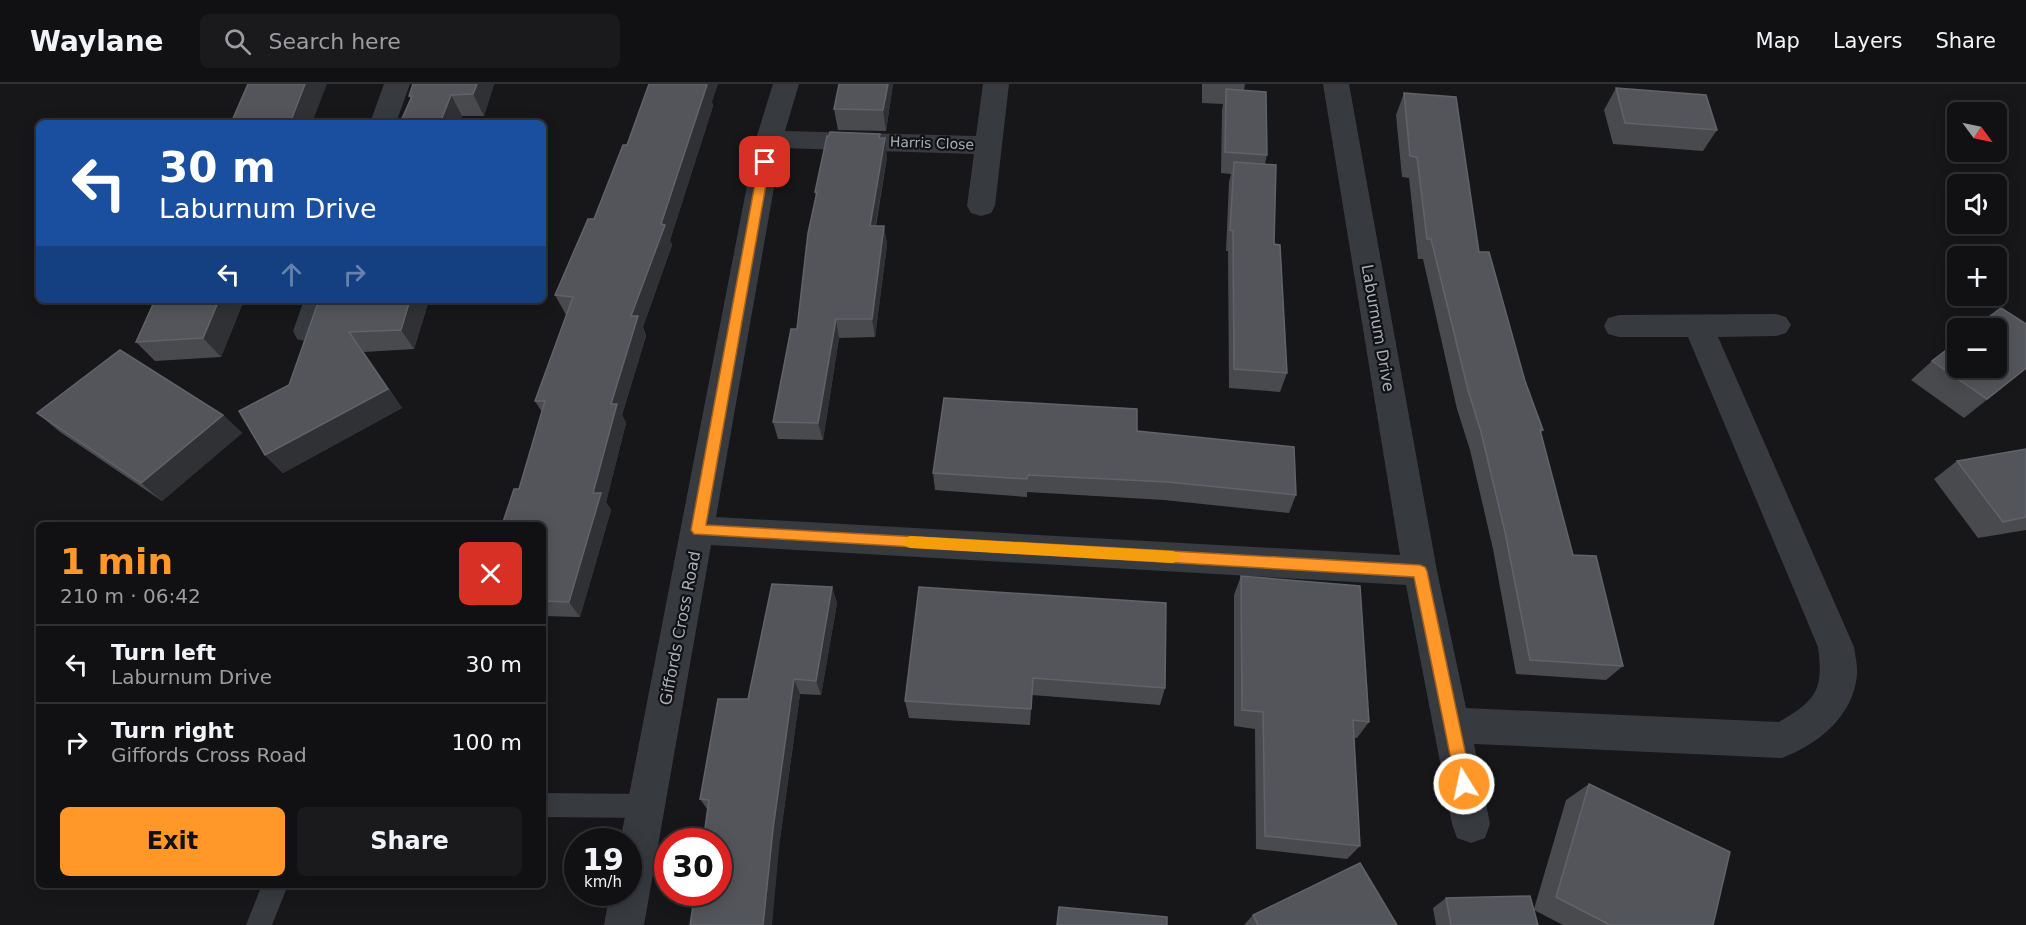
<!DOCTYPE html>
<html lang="en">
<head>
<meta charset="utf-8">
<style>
  body { margin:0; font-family:"DejaVu Sans",sans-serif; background:#1a1a1c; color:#f1f3f6; height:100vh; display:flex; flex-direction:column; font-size:22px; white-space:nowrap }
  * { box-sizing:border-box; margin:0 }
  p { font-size:20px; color:#9c9da0 }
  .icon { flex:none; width:33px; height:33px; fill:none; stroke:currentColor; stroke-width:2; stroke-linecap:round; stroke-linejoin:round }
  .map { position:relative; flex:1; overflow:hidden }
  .sheet { position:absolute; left:36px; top:438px; width:510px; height:366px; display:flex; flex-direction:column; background:#111113; border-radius:9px; box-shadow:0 3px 15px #0003,0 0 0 2px #303133 }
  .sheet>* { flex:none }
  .guide { position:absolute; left:36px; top:36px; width:510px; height:183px; border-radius:9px; box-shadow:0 3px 15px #0003,0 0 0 2px #303133; background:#1a4fa0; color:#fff; overflow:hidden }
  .needle { width:39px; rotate:123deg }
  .tools { position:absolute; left:1947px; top:18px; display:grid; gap:12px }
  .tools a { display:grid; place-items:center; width:60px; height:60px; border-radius:9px; background:#111113; box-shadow:0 3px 15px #0003,0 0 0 2px #303133; font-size:30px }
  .speed { position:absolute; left:564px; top:744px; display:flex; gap:12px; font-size:30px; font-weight:700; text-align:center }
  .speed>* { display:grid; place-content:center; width:78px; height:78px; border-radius:50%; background:#111113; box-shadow:0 3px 15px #0003,0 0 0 2px #303133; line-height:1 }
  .speed small { font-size:15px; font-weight:400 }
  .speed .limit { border:9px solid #d22; background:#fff; color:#111 }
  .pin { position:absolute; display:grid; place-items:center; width:51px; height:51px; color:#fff; margin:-26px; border-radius:12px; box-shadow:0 3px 9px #0006 }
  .me { position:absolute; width:66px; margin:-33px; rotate:350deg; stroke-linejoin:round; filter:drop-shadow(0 0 4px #0008) }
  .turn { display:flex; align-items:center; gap:21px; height:126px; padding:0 24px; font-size:27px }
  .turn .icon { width:78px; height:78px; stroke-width:2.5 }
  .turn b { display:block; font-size:42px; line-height:51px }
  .lanes { display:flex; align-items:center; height:57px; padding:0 24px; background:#0003; justify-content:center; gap:30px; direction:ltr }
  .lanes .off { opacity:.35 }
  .round { display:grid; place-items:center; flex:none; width:63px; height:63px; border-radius:9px; background:#1a1a1c }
  .head { display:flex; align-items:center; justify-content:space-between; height:102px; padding:0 24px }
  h1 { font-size:36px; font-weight:700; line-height:45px; color:#ff9729 }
  .action { display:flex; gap:12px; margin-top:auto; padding:12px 24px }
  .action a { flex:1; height:69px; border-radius:9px; background:#ff9729; color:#111; font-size:24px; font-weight:700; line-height:69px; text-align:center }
  .action a+a { background:#1a1a1c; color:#f1f3f6 }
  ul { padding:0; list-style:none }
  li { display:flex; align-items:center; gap:18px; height:78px; padding:0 24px; border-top:2px solid #303133 }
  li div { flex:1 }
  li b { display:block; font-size:22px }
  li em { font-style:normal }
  header { display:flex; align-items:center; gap:36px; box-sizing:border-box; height:84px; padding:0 30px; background:#111113; border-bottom:2px solid #303133 }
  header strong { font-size:28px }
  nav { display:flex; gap:33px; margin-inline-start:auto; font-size:21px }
  .search { width:420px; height:54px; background:#1a1a1c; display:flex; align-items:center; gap:15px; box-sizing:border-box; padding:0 21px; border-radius:9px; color:#9c9da0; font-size:22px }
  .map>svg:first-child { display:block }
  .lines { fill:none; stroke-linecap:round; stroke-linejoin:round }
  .service { fill:#373a3f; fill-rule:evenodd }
  .minor { fill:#373a3f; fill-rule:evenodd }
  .wall { fill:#484a4e }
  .shaded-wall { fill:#303134 }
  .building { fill:#53555a; stroke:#606369; stroke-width:1.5 }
  .route { fill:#ff9729; stroke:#a6621b; stroke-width:1.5 }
  .slow { fill:#f59e0b }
  .labels { text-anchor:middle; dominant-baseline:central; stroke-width:4.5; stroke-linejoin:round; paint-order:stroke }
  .far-street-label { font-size:14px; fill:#a8b0ba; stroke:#121214 }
  .street-label { font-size:16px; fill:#a8b0ba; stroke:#121214 }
</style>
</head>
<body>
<header>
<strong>Waylane</strong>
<div class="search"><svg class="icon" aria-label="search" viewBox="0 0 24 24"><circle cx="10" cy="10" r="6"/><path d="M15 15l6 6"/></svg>Search here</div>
<nav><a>Map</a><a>Layers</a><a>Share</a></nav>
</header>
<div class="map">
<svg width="2026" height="841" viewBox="0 0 2026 841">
  <rect width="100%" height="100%" fill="#171719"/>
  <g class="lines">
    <!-- service -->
    <g class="service">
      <path d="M543,709l103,1 9,3 3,9 -3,9 -9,3 -103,-1z"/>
      <path d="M262,801h26l-16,40h-26z"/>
    </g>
    <!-- minor -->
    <g class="minor">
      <path d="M384,0h26l-14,39h-26z"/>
      <path d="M773,0h26l-14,47 191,5 7,-52h26l-14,122 -4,7 -10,3 -10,-3 -4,-7 7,-52 -193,-6 -65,369 684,38 -77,-471h26l88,487 29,137 313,14c37,-22 45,-32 39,-75l-130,-310h-69l-11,-3 -4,-8 4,-8 11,-3 157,-1 10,3 5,8 -5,8 -10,3 -58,1 136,310c1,9 4,19 3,28 -4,42 -39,69 -75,83l-308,-14 16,80 -5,14 -14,5 -14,-5 -5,-14 -46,-239 -695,-40 -67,380h-40l6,-33h18v-50h-8l136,-703z"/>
      <path d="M304,216h30l-15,39 -11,3 -11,-3 -4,-8z"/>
    </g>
  </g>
  <!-- wall -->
  <g class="wall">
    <path d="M494,0l-10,32h-22l-3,7h-59l11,-24 -2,-3z"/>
    <path d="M893,0l-7,47 -48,-1 -4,-21z"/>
    <path d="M1202,0h43l-1,6 23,65 -2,9 9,80 13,129 -7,19 -51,-4 -1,-137h-2l3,-69 2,-8 -10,-1 1,-63 1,-6 -21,-1z"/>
    <path d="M1616,4l101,42 -14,21 -90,-7 -9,-34z"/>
    <path d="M1404,9l75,159 64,178 -2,3 32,122 50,111 -17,14 -90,-6 -23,-125 -23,-99 -13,-41 -34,-150h-5l-9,-81 -7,-1 -6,-62z"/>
    <path d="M712,18l1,4 -43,134 2,5 -29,82 3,9 -24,79 4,8 -20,79 5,8 -31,107 -37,-1v-91l-24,-36 23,-77 -7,-11 31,-86 -11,-20 39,-76 33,-74z"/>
    <path d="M881,54l6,19 -11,69h8l3,19 -12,92 -36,1 -16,102 -45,-1 -5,-17 24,-93 19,-132 -1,-5z"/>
    <path d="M155,216h89l-23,57 -66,4 -19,-19z"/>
    <path d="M319,216h110l-15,49 -50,3 38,56 -119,65 -18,-18z"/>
    <path d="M2026,240v45l-62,49 -53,-38 21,-19z"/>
    <path d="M37,329l186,2 19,18 -80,68 -102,-69z"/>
    <path d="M1137,347l159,64 -7,18 -125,-13 -137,-8v5l-92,-7 -2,-17z"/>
    <path d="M2026,365v81l-48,8 -44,-59 23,-18z"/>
    <path d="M1241,492l128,146 -12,16h-3l6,108 -13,13 -91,-10 -1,-120 -21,-3v-131z"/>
    <path d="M832,503l5,16 -16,92 -21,-1 -20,145 -73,-30 -7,-10 48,-100z"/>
    <path d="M919,503l246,101 -5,17 -128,-10 -2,30 -121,-7 -4,-17z"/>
    <path d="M1589,700l124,141h-150l-29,-15 4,15h-102l-3,-17 13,-10 88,11 32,-109z"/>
    <path d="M1253,831l144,10h-153z"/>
  </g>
  <!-- shaded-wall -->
  <g class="shaded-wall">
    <path d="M305,0h22l-15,39h-22z"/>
    <path d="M477,0h17l-10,32 -11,-22z"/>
    <path d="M705,0h13l-6,18 1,4 -43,134 2,5 -29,82 3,9 -24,79 4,8 -20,79 5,8 -31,107 -11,-15 24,-109 18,-89 20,-88 30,-92z"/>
    <path d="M888,0h5l-7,47 -3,-21z"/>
    <path d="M451,11l11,21 -3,7h-19z"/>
    <path d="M880,50l2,18 3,-14 2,19 -15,88 -2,-19z"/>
    <path d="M884,142l3,19 -12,92 -3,-18z"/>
    <path d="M219,216h25l-23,57 -18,-19z"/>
    <path d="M410,216h19l-15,49 -13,-19z"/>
    <path d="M836,235l3,19 -16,102 -5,-17z"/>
    <path d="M349,248l15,20 38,56 -119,65 -18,-18z"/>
    <path d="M2026,284v1l-62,49 23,-19z"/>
    <path d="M223,331l19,18 -80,68 -21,-18z"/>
    <path d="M832,503l5,16 -16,92 -5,-14z"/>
    <path d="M794,595l6,15 -20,145 -8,86h-9l10,-96z"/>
  </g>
  <!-- building -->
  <g class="building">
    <path d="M248,0h57l-15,39h-59z"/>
    <path d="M413,0h64l-4,10 -22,1 -11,28h-40l12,-27h-3z"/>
    <path d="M649,0h56l2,1 -46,139 4,1 -34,91h7l-27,88h6l-24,89h8l-32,109 -26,-1v-76h-41l12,-36h5l26,-88h-10l38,-104 -18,-2 33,-76h6l29,-74h4z"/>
    <path d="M839,0h49l-5,26 -49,-1z"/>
    <path d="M1616,4l90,7 11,35 -92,-7z"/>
    <path d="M1226,5l40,3 1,63 -42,-3z"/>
    <path d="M1404,9l52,4 23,155h10l36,129 18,49h-3l33,125 23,1 27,110 -93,-6 -25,-128 -24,-100 -13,-42 -37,-151h-4l-10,-82 -7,-1z"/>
    <path d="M830,48l50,2 -1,4h6l-15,88h14l-12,93h-36l-18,104 -45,-1 18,-93h6l11,-96 9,-41h-2l12,-56h2z"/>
    <path d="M1234,78l42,3 -2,79 6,1 7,128 -53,-4 -1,-138 -3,-1z"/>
    <path d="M155,216h64l-16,38 -67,4z"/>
    <path d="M319,216h91l-9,30 -52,2 39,57 -123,66 -26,-44 50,-26z"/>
    <path d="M2001,224l25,16v44l-39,31 -55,-38 26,-20v27h38v-40h-22z"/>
    <path d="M120,266l103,65 -82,68 -104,-70z"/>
    <path d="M944,314l193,11v22l157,16 2,48 -128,-13 -140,-7 -1,4 -94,-6z"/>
    <path d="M2026,365v68l-23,5 -46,-61z"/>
    <path d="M1241,492l119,10 9,136 -16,-2 7,126 -95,-10 -2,-124 -21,-2z"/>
    <path d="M772,500l60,3 -16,94 -22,-2 -21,150 -10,96h-73l5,-33h23v-50h-15l6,-42 -9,-1 18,-100h30z"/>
    <path d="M919,503l247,16 -1,85 -132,-10 -2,31 -126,-8z"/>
    <path d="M1589,700l141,68 -17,73h-103l-54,-28z"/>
    <path d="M1360,779l37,62h-139l-5,-10z"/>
    <path d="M1530,812l8,29h-87l-5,-27z"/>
    <path d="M1059,823l108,10v8h-110z"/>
  </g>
  <!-- route -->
  <path class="route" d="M765,74l5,4 -64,363 714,40 5,2 2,4 45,213 -2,6 -6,2 -5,-2 -3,-6 -42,-207 -720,-43 -3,-4 68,-368z"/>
  <!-- slow -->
  <path class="slow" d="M910,452l263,15 5,2 2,4 -2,4 -5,2 -263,-15 -5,-2 -2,-4 2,-4z"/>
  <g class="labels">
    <!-- far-street labels -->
    <g class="far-street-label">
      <text transform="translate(932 59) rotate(2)">Harris Close</text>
    </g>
    <!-- street labels -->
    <g class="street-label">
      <text transform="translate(1378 244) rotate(80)">Laburnum Drive</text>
      <text transform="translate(680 544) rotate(-79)">Giffords Cross Road</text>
    </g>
  </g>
</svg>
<div class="tools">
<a><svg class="needle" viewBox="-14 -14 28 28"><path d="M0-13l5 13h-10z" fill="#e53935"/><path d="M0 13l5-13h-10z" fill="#9c9da0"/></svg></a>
<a><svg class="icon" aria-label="sound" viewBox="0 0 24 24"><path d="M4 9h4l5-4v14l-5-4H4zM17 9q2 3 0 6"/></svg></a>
<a>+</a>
<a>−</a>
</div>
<div class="speed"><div>19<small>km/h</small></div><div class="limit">30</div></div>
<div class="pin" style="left:765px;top:78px;background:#d93025"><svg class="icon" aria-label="arrive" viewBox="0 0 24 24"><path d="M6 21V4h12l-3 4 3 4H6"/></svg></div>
<svg class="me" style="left:1464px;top:700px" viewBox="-20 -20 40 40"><circle r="17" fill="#ff9729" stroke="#fff" stroke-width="3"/><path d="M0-11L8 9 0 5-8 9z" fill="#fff"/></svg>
<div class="guide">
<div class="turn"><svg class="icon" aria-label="left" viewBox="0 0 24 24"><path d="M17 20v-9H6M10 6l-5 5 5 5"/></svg><div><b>30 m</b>Laburnum Drive</div></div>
<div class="lanes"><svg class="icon" aria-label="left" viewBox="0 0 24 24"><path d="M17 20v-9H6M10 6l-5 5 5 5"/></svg><svg class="icon off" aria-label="ahead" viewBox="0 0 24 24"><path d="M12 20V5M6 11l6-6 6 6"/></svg><svg class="icon off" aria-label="right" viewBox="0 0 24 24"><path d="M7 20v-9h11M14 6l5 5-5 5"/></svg></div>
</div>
<section class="sheet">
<div class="head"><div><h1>1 min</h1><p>210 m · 06:42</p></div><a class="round" style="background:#d93025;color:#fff"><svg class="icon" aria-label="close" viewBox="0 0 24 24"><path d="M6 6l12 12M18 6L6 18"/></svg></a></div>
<ul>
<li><svg class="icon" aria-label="left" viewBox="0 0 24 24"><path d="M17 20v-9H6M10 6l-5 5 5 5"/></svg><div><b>Turn left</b><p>Laburnum Drive</p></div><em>30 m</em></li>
<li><svg class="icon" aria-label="right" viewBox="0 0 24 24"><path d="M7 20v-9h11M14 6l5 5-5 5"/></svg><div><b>Turn right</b><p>Giffords Cross Road</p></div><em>100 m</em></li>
</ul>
<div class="action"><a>Exit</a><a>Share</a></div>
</section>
</div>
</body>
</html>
